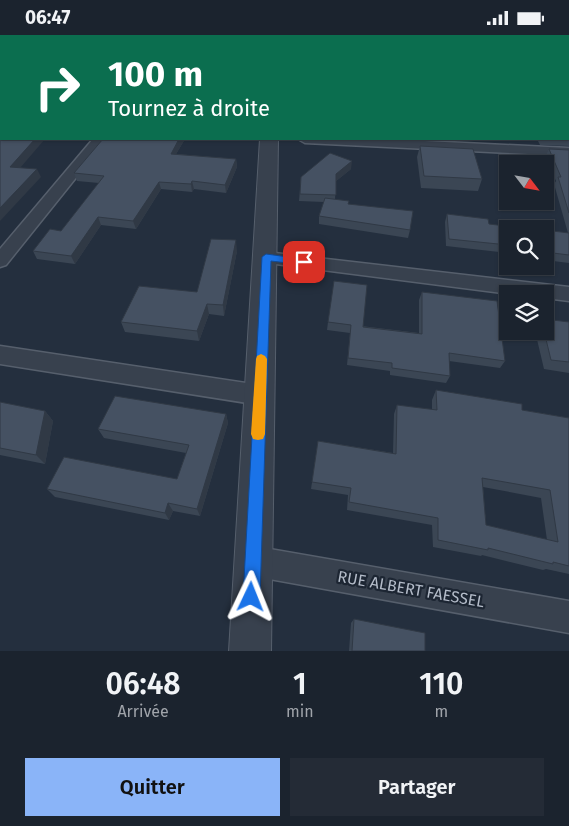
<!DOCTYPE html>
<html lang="fr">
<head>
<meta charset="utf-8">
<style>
  body { margin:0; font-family:"Fira Sans",sans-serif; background:#242b36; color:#f1f3f6; height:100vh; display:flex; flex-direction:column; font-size:19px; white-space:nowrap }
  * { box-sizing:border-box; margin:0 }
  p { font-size:16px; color:#a0a4aa }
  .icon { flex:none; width:28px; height:28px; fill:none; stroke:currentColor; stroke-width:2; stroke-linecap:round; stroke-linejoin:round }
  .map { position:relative; height:616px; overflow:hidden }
  .side { display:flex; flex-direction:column; background:#1b232e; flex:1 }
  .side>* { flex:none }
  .hud { position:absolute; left:0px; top:0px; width:570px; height:105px; box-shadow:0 1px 4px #0004,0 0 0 1px #39404a; background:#0b6e4f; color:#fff; overflow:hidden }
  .needle { width:32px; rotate:121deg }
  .buttons { position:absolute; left:499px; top:120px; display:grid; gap:10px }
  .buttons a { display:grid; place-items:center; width:55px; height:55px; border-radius:0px; background:#1b232e; box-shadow:0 1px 4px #0004,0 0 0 1px #39404a; font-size:25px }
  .pin { position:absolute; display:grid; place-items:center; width:42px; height:42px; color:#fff; margin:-21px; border-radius:10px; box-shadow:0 2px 8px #0006 }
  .me { position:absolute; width:55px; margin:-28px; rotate:2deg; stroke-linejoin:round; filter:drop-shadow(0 0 4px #0008) }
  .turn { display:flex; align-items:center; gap:18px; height:105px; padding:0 25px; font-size:22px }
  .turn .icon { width:65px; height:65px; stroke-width:2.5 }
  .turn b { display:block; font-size:35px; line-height:42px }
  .eta { display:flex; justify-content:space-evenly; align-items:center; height:85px; text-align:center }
  .eta b { font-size:30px; font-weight:600; line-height:35px }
  .cta { display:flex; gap:10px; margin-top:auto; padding:10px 25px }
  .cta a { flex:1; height:58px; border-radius:0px; background:#8ab4f8; color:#111; font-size:20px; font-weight:600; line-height:58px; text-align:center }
  .cta a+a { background:#242b36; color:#f1f3f6 }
  .status { display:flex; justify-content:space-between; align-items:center; height:35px; padding:0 25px; background:#1b232e; direction:ltr }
  .status svg { height:14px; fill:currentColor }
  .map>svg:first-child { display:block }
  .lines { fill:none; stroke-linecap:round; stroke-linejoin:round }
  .minor-casing { stroke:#565f6c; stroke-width:3 }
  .tertiary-casing { stroke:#565f6c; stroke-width:2 }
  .minor { fill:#38414e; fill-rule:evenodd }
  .tertiary { fill:#38414e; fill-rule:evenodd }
  .wall { fill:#3b4654; fill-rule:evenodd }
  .shaded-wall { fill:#303945 }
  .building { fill:#455162; stroke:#303945; fill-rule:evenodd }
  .route { fill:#1a73e8; stroke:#114b97 }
  .slow { fill:#f59e0b }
  .labels { text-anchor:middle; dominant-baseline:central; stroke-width:4.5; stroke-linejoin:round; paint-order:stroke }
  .near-street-label { font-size:16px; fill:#b4bcc9; stroke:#1d2633 }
</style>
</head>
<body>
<div class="status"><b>06:47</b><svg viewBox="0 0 49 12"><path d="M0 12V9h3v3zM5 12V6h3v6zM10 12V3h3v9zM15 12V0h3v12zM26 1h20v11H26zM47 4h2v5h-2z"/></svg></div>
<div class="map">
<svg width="569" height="616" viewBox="0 0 569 616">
  <rect width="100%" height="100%" fill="#242f3e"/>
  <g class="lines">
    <defs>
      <g id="minor">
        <path d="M556,0h10l1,1h-10z"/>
        <path d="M93,104h14l-101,126 -6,2v-18z"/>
        <path d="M298,104h86l185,9v8l-264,-13z"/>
        <path d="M266,217l303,35v14l-24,-3v-4h-35l-250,-32 -3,-4 3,-4z"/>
        <path d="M0,311l260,39 8,3 4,7 -4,7 -8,3 -260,-41z"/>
        <path d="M253,511l316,55v32l-316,-57 -10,-5 -5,-10 5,-10z"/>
      </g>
      <g id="tertiary">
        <path d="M260,0h13v1h-12z"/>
        <path d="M260,104h18l-7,512h-42z"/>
      </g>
    </defs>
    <!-- minor casing -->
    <use href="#minor" class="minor-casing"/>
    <!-- tertiary casing -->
    <use href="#tertiary" class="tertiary-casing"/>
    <!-- minor -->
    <use href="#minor" class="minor"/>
    <!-- tertiary -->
    <use href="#tertiary" class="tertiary"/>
  </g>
  <!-- wall -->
  <g class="wall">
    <path d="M569,95v16l-29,-1 -3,-6h32z"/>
    <path d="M103,104h82l-9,15 60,5 1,8 -11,26 -32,-4 -2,3 -31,-3 -25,40 -35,-4 -26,39 -38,-5 -4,-8 28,-20 38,-48 -22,-2 -3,-8z"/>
    <path d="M420,111l62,33 -4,12 -57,-3 -4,-31z"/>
    <path d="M549,114l20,1v113l-24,-3v-30l23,3 -14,-49 2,-3 -11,-24z"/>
    <path d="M351,134l-15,12 -1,18 75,31 -2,8 -89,-14v-8l5,-14 -25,-1 2,-24z"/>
    <path d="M447,179l61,15v24l-62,-7 -1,-24z"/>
    <path d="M237,216l-13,65 -15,-2 -10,27 -74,-9 -4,-10 76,-30z"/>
    <path d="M422,257l83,69 -5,7 -51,-7 1,15 -4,7 -56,-8v-4l-43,-6 3,-32 -23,-3 1,-8 91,11v-33z"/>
    <path d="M569,287v51l-25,-4 -9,-38h10z"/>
    <path d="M436,355l86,20 47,8v156l-23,-5 -3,1 -61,-15 -1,1 -48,-9 -1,-22 -85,-15 1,-15 -37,-6 7,-48 75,12 1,-39 3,-9 35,5v-10zM483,452l58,11 6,42 -61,-15z"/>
    <path d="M0,367l45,9 8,10 -8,43 -45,-9z"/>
    <path d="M226,379l2,9 -28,93 -27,-5 -4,9 -114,-23 -8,-8 130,-10 9,-26 -82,-15 -6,-9z"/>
    <path d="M354,584l71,32h-76l2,-28z"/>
  </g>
  <!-- shaded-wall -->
  <g class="shaded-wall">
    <path d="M35,104h10l-31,36 -4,-8z"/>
    <path d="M179,104h6l-13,22 -1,-7z"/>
    <path d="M236,124l1,8 -11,26 -1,-8z"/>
    <path d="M352,126l-1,8 -16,13 1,-8z"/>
    <path d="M37,134l4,8 -41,44v-13z"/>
    <path d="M192,146l2,8 -2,3 -1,-8z"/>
    <path d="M159,147l2,7 -25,40 -3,-8z"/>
    <path d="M98,182l3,8 -26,39 -4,-8z"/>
    <path d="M236,205l1,11 -13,65 -1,-11z"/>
    <path d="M207,269l2,10 -10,27 -2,-10z"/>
    <path d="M45,376l8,10 -8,43 -9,-9z"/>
    <path d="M226,379l2,9 -28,93 -3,-7z"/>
    <path d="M168,468l5,8 -4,9 -4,-7z"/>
  </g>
  <!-- building -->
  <g class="building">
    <path d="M0,0h219l1,1h-219v103h34l-25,28 27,2 -37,39z"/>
    <path d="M225,0h22l-1,1h-22z"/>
    <path d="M311,0h41l-1,1h-40z"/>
    <rect x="446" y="0" width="104" height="1"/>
    <path d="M103,104h76l-8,15 65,5 -11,26 -33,-4 -1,3 -32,-2 -26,39 -35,-4 -27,39 -38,-5 17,-22 11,2 43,-55 -30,-3z"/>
    <path d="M420,111l53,3 9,30 -58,-3z"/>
    <path d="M549,114l20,1v63l-11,-36h3z"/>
    <path d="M330,118l22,8 -16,13v21l-36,-1 1,-17z"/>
    <path d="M325,163l24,3 -1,3 65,7 -3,19 -91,-14z"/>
    <path d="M447,179l41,5 1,5 42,5h-23v16l-59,-6z"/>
    <path d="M545,195l24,3v22l-24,-3z"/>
    <path d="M211,204l25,1 -13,65 -16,-1 -10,27 -76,-9 18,-36 58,6z"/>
    <path d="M334,246l33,4 -4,42 59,7v-42l75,9 8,60 -56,-8 1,23 -58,-8v-5l-44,-5 3,-33 -23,-3z"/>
    <path d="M545,284l24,3v40l-18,-2 -7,-29h1z"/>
    <path d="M436,355l86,14v6l47,8v148l-16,-4v2l-65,-16v2l-50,-10v-22l-89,-16 2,-14 -39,-6 6,-41 78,13 1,-49 40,5zM482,443l68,12 8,52 -72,-17z"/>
    <path d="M115,361l111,18 -29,95 -29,-6 -3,10 -118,-24 17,-32 113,22 12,-34 -91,-16z"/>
    <path d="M0,367l45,9 -9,44 -36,-7z"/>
    <path d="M354,584l71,14v18h-73z"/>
  </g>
  <!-- route -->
  <path class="route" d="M266,219l38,5 5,3 -5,3 -33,-4 -11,336 -3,6 -6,2 -5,-2 -3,-6 19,-340z"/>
  <!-- slow -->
  <path class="slow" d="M261,319l4,2 2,3 -2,75 -2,5 -5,1 -5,-1 -2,-5 5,-75 1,-3z"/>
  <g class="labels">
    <!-- near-street labels -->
    <g class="near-street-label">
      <text transform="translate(411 554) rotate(10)">RUE ALBERT FAESSEL</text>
    </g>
  </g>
</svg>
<div class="buttons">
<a><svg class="needle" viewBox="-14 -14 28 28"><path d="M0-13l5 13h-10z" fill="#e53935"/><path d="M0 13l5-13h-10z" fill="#a0a4aa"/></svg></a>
<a><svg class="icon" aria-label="search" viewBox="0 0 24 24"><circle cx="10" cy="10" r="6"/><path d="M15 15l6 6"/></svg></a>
<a><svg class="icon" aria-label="layers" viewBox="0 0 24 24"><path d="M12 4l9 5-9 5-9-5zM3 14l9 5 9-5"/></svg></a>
</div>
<div class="pin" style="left:304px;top:227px;background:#d93025"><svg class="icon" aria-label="arrive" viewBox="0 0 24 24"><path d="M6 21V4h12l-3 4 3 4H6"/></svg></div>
<svg class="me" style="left:251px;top:562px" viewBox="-20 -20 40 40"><path d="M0-17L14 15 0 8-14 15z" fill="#1a73e8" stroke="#fff" stroke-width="4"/></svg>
<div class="hud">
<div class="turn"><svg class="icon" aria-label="right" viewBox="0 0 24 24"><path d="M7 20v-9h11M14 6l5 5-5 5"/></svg><div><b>100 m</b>Tournez à droite</div></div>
</div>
</div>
<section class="side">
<div class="eta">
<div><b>06:48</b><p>Arrivée</p></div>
<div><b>1</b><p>min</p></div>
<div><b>110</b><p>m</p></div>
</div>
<div class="cta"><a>Quitter</a><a>Partager</a></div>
</section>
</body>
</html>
